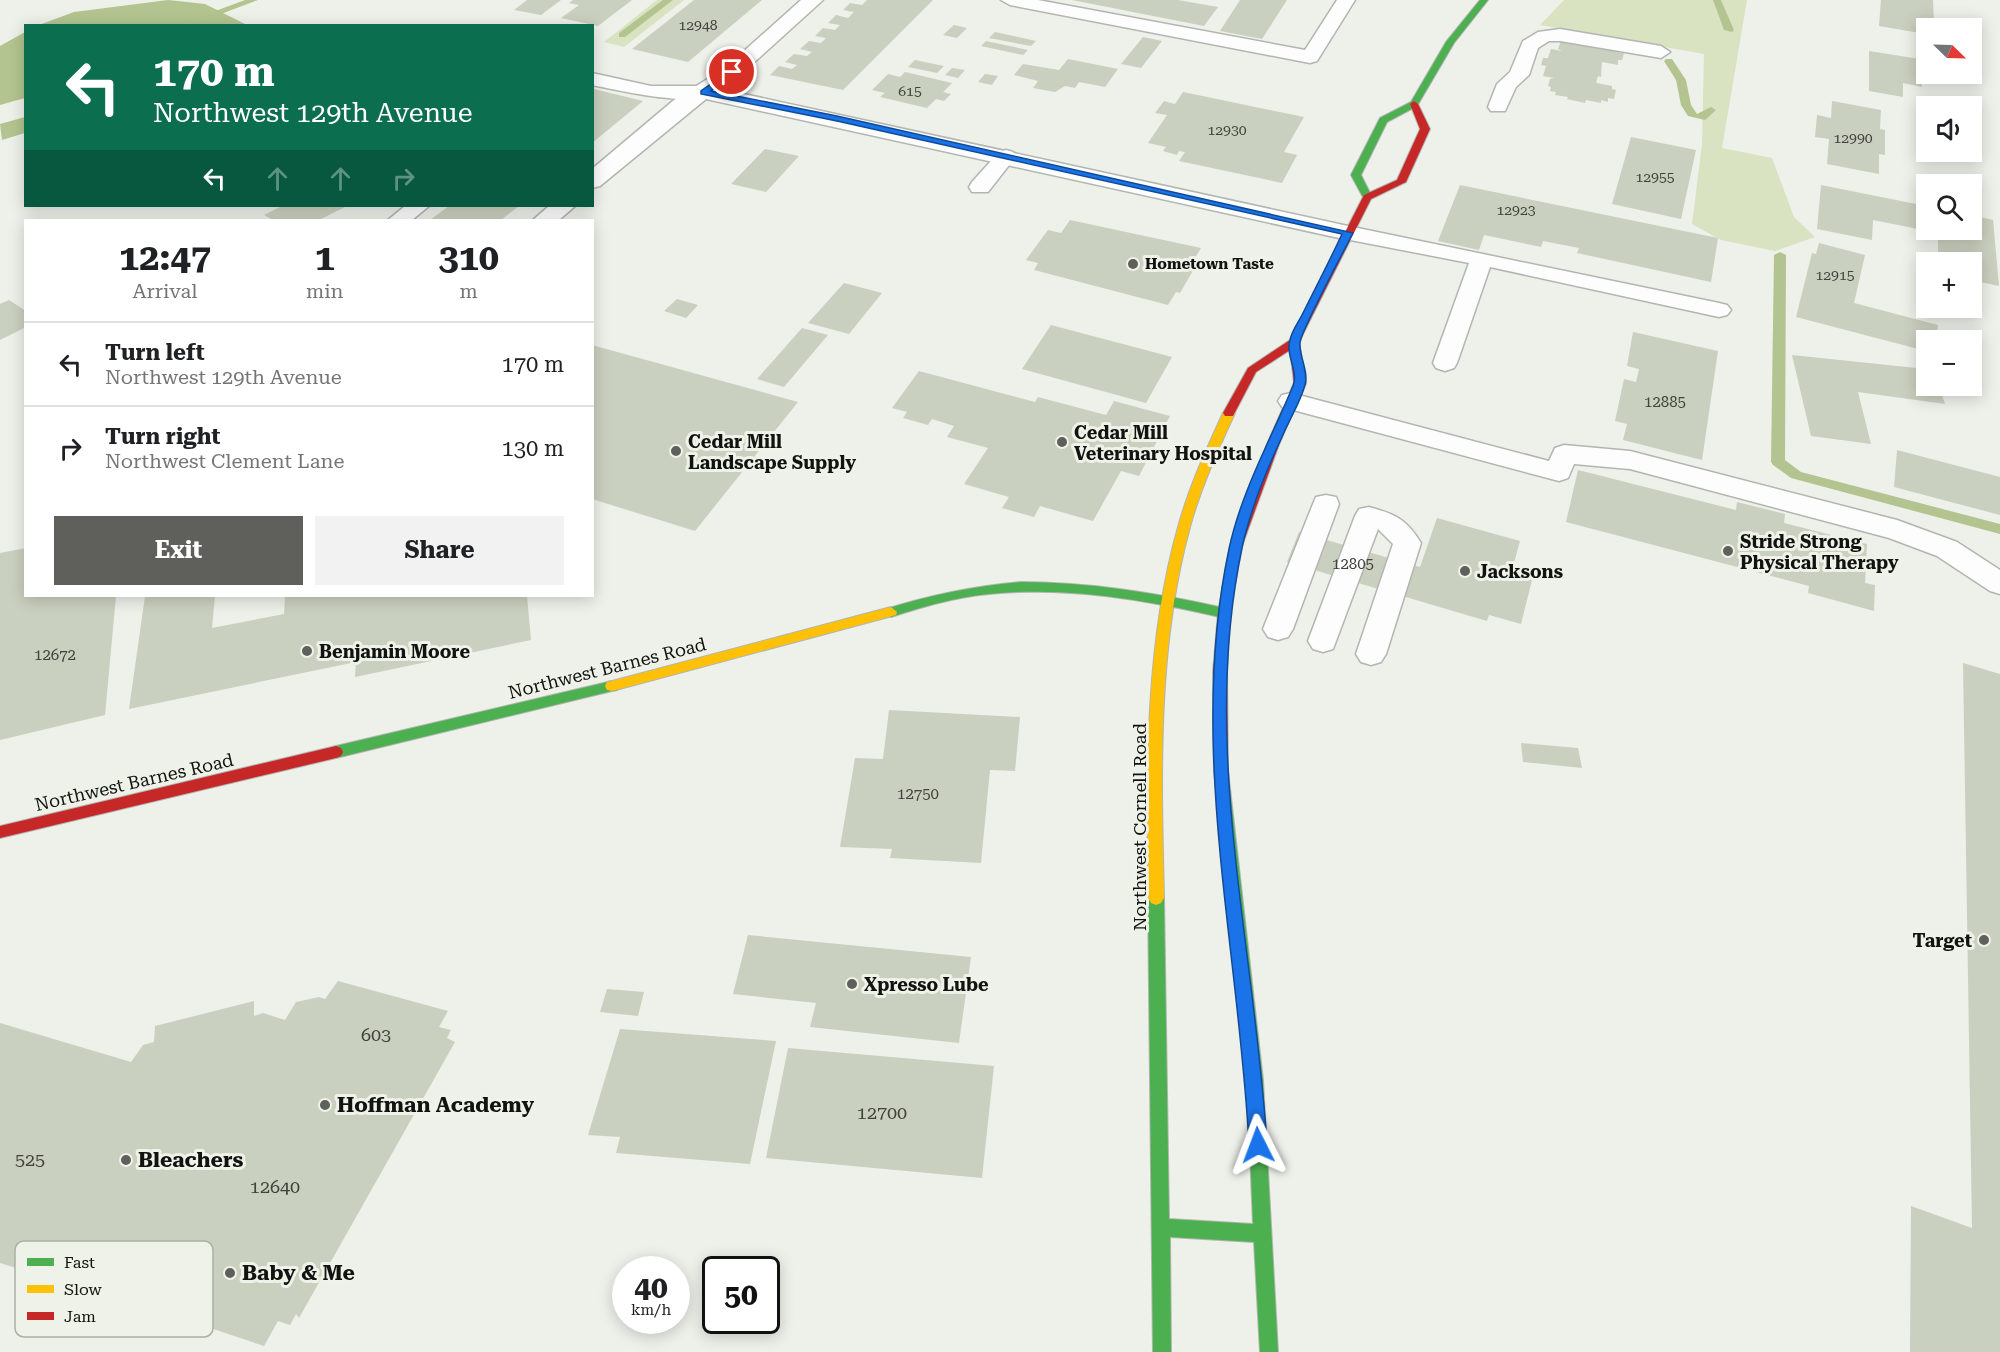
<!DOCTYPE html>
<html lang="en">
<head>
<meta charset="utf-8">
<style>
  body { margin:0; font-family:"Roboto Serif",serif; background:#f2f2f2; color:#202124; height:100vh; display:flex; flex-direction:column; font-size:22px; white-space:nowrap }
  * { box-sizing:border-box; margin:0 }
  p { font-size:20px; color:#757577 }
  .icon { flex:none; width:33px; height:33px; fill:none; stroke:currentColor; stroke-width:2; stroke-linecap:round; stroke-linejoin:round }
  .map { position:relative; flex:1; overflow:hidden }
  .side { position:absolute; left:24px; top:219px; width:570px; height:378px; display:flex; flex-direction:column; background:#fff; border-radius:0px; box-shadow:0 3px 15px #0003 }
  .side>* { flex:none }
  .guide { position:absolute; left:24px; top:24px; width:570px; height:183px; border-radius:0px; box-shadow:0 3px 15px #0003; background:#0b6e4f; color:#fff; overflow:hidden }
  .needle { width:39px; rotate:113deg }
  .tools { position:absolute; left:1916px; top:18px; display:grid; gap:12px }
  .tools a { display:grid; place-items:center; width:66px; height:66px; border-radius:0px; background:#fff; box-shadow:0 3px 15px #0003; font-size:30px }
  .speed { position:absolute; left:612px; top:1256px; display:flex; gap:12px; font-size:30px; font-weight:700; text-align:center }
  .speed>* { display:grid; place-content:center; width:78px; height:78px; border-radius:50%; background:#fff; box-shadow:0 3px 15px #0003; line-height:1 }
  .speed small { font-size:15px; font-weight:400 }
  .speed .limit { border:3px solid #111; border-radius:9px; background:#fff; color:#111 }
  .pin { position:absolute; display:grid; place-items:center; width:51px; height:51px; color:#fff; margin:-26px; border:3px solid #fff; border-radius:50%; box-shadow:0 2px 6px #0007 }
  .me { position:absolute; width:66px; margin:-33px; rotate:357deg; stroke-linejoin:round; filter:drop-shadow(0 0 4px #0008) }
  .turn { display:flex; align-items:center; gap:21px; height:126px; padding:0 30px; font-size:27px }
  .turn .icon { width:78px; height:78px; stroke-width:2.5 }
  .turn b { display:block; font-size:42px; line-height:51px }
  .lanes { display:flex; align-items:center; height:57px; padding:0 30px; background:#0003; justify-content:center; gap:30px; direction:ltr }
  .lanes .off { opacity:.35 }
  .eta { display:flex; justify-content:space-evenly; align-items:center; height:102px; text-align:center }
  .eta b { font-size:36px; font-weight:700; line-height:42px }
  .primary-button { display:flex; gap:12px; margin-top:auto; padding:12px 30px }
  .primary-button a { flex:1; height:69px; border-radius:0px; background:#5f605c; color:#fff; font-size:24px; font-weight:700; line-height:69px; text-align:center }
  .primary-button a+a { background:#f2f2f2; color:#202124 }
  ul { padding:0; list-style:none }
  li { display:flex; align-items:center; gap:18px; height:84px; padding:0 30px; border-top:2px solid #e0e0e0 }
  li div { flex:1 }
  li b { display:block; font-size:22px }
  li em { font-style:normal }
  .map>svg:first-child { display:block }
  .green { fill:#d9e3c2 }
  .water { fill:#b4c490 }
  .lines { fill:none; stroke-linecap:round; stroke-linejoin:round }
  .stream { fill:#b4c490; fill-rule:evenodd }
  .building { fill:#cad0bf }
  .lane-casing { stroke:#b3b5b1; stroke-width:3 }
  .street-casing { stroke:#b3b5b1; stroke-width:3 }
  .fast-casing { stroke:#b3b5b1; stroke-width:2 }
  .slow-casing { stroke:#b3b5b1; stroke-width:2 }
  .jam-casing { stroke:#b3b5b1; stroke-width:2 }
  .lane { fill:#fcfdfc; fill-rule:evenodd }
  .street { fill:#fcfdfc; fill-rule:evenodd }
  .fast { fill:#4caf50; fill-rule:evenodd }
  .slow { fill:#ffc107; fill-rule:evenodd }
  .jam { fill:#c62828; fill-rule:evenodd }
  .route { fill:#1a73e8; stroke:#114b97; stroke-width:1.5 }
  .poi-dot { fill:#5f605c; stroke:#eff2e8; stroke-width:2 }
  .labels { text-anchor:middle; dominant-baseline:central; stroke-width:6; stroke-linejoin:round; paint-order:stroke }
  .far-number-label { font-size:14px; fill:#40423c }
  .far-poi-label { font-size:15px; font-weight:bold; fill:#121310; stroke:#eff2e8; text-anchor:start }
  .number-label { font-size:15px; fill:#40423c }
  .poi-label { font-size:18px; font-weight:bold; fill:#121310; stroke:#eff2e8; text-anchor:start }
  .street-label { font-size:18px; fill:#121310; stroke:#eff2e8 }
  .near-number-label { font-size:18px; fill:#40423c }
  .near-poi-label { font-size:21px; font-weight:bold; fill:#121310; stroke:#eff2e8; text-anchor:start }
  .key { fill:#eff2e8; stroke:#adafa7; stroke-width:1.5 }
  .key-label { font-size:16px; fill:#121310 }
</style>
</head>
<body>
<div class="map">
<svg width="2000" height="1352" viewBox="0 0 2000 1352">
  <rect width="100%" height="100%" fill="#eef0ea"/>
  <!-- green -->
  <g class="green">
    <path d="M657,0h27l-60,47 -20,-5z"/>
    <path d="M1564,0h183l-25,148 50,10 22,59 21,20 -40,14 -54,-11 -29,-16 10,-80 2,-90 -164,-29z"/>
  </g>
  <!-- water -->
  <g class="water">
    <path d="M168,0l37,4 42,21h-208l35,-13z"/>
    <path d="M25,32v66l-25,7v-59z"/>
    <path d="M25,117v16l-23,7 -2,-16z"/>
  </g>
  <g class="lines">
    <!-- stream -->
    <g class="stream">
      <path d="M245,0h13l-69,26h-14z"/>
      <path d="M663,0h10l-48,37h-6v-4z"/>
      <path d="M1713,0h8l13,30 -2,2 -8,-2z"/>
      <path d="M1666,59h6l14,21 5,25 6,9 14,-7 5,3 -11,10 -17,-4 -7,-11 -5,-25 -12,-19z"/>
      <path d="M1780,252l6,3 -1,205 16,12 199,52v10l-209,-56 -18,-13 -2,-3 3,-207z"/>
    </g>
  </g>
  <!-- building -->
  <g class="building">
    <path d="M527,0h34l-20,15 -27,-5z"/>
    <path d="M573,0h59l-34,26 -37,-8 18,-13 -10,-2z"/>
    <path d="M694,0h68l-74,62 -56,-13z"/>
    <path d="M867,0h66l-90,90 -73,-15 9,-9 13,3 5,-4 -12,-3 9,-8 13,2 5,-4 -12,-3 9,-8 12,2 5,-5 -11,-2 8,-8 12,2 5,-5 -12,-2 8,-8 12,3 6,-6 -11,-2 7,-7 12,2z"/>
    <path d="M1072,0h106l40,7 -14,19z"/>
    <path d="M1240,0h47l-25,39 -42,-8z"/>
    <path d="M1881,0h52l1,23 -5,-1 -3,12 -47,-8z"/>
    <path d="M954,25l13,3 -10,10 -14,-3z"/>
    <path d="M995,32l41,9 -5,5 -42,-8z"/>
    <path d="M1143,37l19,4 -21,27 -20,-4z"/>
    <path d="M986,41l42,9 -5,5 -42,-9z"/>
    <path d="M1561,41l59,8 -1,4h5l-2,7h-4v5l-16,-3 -1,15 -3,-1 -2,7 16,3v3l4,1 -2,9 -6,-1v4l-7,-2v3l-15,-3 -1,3 -18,-4 1,-2 -13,-2 1,-3 -6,-1 1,-4 -3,-1 2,-7 4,-1 -11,-2 3,-10 -5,-1 2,-7h5l3,-9 11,2 -4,-2z"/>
    <path d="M1869,51l51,8 1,9 5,1 2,7 -7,-1 1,12 -19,-4v14l-34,-6z"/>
    <path d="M1068,59l50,10 -13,18 -26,-5 -4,6 -10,-2 -10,6 -22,-4 5,-7 -24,-6 9,-11 36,6z"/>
    <path d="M915,60l29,6 -7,7 -29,-6z"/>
    <path d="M952,68l13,2 -7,8 -13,-3z"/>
    <path d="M905,72l47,11 -9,9 8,2 -7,7 -8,-2 -9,9 -47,-11 5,-4 -13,-3 16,-16 12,3z"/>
    <path d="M985,74l13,2 -6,9 -14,-3z"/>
    <path d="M594,89l49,12 -51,42v-52z"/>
    <path d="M1183,92l121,25 -20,35 13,3 -15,28 -103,-22 6,-9 -6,-1 -2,4 -14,-4 3,-4 -18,-4 19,-28 -12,-2 9,-12 11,3z"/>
    <path d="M1832,101l49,9 -1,19 5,1v25l-6,-1v20l-52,-10 2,-25 -14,-2 2,-22 14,3z"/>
    <path d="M1631,137l65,13 -15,69 -69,-15z"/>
    <path d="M765,149l34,7 -33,36 -35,-8z"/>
    <path d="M1460,185l258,53 -7,44 -134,-29 2,-5 -36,-7 -2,6 -57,-12 -5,15 -41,-9z"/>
    <path d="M1821,185l105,21v24h45v-15l22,5 6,66 -28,-6v-18h-33v-29l-65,-13 -1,20 -55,-11z"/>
    <path d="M282,206h65l-28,14h-46l-9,-5z"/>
    <path d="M449,206h70l-18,14h-71z"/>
    <path d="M1070,220l131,28 -8,13 5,1 -18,31 -4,-1 -8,13 -134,-35 4,-7 -12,-3 22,-30 13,3z"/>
    <path d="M1819,243l46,12 -11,48 84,22 -2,15h-10v11l-130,-34 16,-64 4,1z"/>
    <path d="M844,283l38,10 -33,41 -41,-11z"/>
    <path d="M677,299l21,6 -12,13 -22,-7z"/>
    <path d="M9,300l17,11v16l-26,13v-36z"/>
    <path d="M1051,325l121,32 -26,46 -124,-34z"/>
    <path d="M802,328l26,7 -44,52 -27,-8z"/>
    <path d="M1633,332l85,19 -16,109 -79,-20 4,-16 -12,-3 9,-42 12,3 3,-13 -12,-3z"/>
    <path d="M592,345l206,57 -103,129 -103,-32z"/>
    <path d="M1792,355l134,14v17h13l6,18 -87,-12 13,52 -60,-8z"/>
    <path d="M919,371l116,31 3,-5 68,18 8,-14 56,15 -31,60 -18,-5 -28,50 -53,-15 -6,11 -32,-9 7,-11 -45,-13 24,-36 -41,-11 7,-11 -22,-7 -4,6 -25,-7 4,-6 -15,-4z"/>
    <path d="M1897,450l103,27v38l-106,-28z"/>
    <path d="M1578,470l158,40 1,-8 48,12 -1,9 83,21 -2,39 10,2 -1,26 -66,-18 1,-7 -243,-64z"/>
    <path d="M1437,518l83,23 -9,33 21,6 -11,44 -32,-9 -2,6 -200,-59 12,-30 121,35z"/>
    <path d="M26,548v48h90l-11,119 -105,25v-187z"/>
    <path d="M145,596h70l-3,32 72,-14 1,-18h242l4,44 -176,37 1,-15 -227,47z"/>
    <path d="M1963,663l37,11v678h-90l1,-146 61,22z"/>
    <path d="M889,710l131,7 -5,54 -25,-1 -9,93 -91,-5 2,-9 -52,-2 15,-89 28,1z"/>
    <path d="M1521,743l57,5 4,20 -59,-6z"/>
    <path d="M748,935l223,22 -12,86 -149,-16 6,-24 -83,-9z"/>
    <path d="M338,981l110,30 -9,16 12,3 -4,8 8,4 -156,276 -3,-4 -6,11 -12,-4 -14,25 -132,-44 15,-25 -25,-8 -18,27 -104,-33v-240l131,39 12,-17 11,-3 1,-16 99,-25v15l9,-3 22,7 11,-18 23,-5 6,2z"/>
    <path d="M607,989l37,3 -6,24 -38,-4z"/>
    <path d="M620,1029l156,12 -26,123 -134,-11 4,-16 -32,-2z"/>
    <path d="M788,1048l206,18 -12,112 -216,-20z"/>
  </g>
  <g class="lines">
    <defs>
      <g id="lane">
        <path d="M1001,0h37l267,50 32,-50h18l-38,61 -7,2 -300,-58z"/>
        <path d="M1560,29l101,17 9,6 -9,6 -101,-17h-11l-11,7 -9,27 -13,12 -11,24h-14l-3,-4 9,-23 13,-12 13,-31 15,-9z"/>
        <path d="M592,73l59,13h53l10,6c-13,18 -101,-3 -122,-7z"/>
        <path d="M1006,150l7,2 3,4 -3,4 -25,32h-16l-3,-5 3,-5 27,-30z"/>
        <path d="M405,206h24l-17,14h-24z"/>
        <path d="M1348,226l371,77 8,2 4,5 -4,5 -8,2 -229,-50 -33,96 -3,5 -9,3 -9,-3 -3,-5 36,-100 -129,-25 -3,-5 3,-5z"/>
        <path d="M1291,393l258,68 6,-13 9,-3 66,6 267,69 60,22 43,28v24l-10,-3 -53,-35 -48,-18 -259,-69 -56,-5 -6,14 -9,3 -277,-74 -4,-6 4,-6z"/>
        <path d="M1326,495l10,2 3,7 -46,125 -5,8 -10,3 -10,-3 -5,-8 50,-125 3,-7z"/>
        <path d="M1369,507c25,7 37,11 52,36l-35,111 -5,8 -10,3 -10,-3 -5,-8 37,-110 -15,-15 -45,120 -10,3 -10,-3 -5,-8 47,-125 4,-7z"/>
      </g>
      <g id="street">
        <path d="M801,0h22l-84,76 -18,13 627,137 9,2 3,5 -3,5 -9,2 -642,-141 -106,87 -8,2v-19l82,-69 51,-32z"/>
        <path d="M549,206h26l-16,14h-26z"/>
      </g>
      <g id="fast">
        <path d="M1480,0h8l-34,43 -37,63 -30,16 -26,53 11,22 -8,2 -13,-24 29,-57 31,-16 35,-60z"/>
        <path d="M1021,582c69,0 136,11 203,26l6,5 -6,5c-77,-18 -156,-32 -235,-24 -34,3 -66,13 -98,23l-6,-5 1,-3c45,-14 88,-23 135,-27z"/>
        <path d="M612,681l5,1 2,4 -2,4 -5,1 -276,67 -5,-2 -2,-4 2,-4 5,-2z"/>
        <path d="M1221,765l5,2 2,4 35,309 15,272h-18l-6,-110 -84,-5 1,115h-18l-5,-454 3,-5 5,-2 5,2 3,5 5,321 84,5 -6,-144 -33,-309 2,-4z"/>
      </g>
      <g id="slow">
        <path d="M1229,409l6,4c-17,37 -34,74 -45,114 -33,120 -29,248 -26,371l-3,5 -5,2 -5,-2 -3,-5c-1,-123 -4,-251 30,-371 11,-40 28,-77 45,-114z"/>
        <path d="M891,607l6,5 -1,3 -284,76 -5,-1 -2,-4 2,-4 5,-1z"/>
      </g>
      <g id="jam">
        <path d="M1414,101l4,3 12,25 -24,53 -35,17 -72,143 7,41 -26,59 -38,104 -12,67 -3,59 1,99 -2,4 -5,2 -5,-2 -2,-4 -1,-99 5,-59 12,-67 38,-104 26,-59 -4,-33 -34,22 -23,44h-8l-2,-3 25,-45 42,-28 74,-145 33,-15 23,-51 -10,-25z"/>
        <path d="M336,746l5,2 2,4 -2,4 -5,2 -336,80v-12z"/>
      </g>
    </defs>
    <!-- lane casing -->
    <use href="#lane" class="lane-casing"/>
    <!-- street casing -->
    <use href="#street" class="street-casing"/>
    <!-- fast casing -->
    <use href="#fast" class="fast-casing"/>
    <!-- slow casing -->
    <use href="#slow" class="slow-casing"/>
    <!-- jam casing -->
    <use href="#jam" class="jam-casing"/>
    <!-- lane -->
    <use href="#lane" class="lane"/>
    <!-- street -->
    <use href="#street" class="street"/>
    <!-- fast -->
    <use href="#fast" class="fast"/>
    <!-- slow -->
    <use href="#slow" class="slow"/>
    <!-- jam -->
    <use href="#jam" class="jam"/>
  </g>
  <!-- route -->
  <path class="route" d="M732,69l3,1v3l-24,18 126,25 516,117c-9,18 -52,97 -53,110 -1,13 9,29 5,42 -5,18 -16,35 -23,52 -16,34 -32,74 -40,111 -42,198 13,399 25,597l-3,6 -6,3 -6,-3 -3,-6c-10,-198 -62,-398 -20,-596 12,-57 42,-110 64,-163 6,-14 -8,-32 -3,-46 2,-10 10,-20 14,-29 13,-26 26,-51 38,-77l-505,-113 -136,-27v-3z"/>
  <!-- markers -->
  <g class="poi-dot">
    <circle cx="1133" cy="264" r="6"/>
    <circle cx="1062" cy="442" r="6"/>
    <circle cx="676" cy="451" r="6"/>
    <circle cx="1728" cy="551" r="6"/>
    <circle cx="1465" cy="571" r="6"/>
    <circle cx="307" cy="651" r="6"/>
    <circle cx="1984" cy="940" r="6"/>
    <circle cx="852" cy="984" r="6"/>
    <circle cx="325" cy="1105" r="6"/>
    <circle cx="126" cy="1160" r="6"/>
    <circle cx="230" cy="1273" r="6"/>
  </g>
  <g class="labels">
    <!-- far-number labels -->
    <g class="far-number-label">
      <text x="698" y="25">12948</text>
      <text x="910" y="91">615</text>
      <text x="1227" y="130">12930</text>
      <text x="1853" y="138">12990</text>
      <text x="1655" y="177">12955</text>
      <text x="1516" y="210">12923</text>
      <text x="1835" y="275">12915</text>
    </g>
    <!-- far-poi labels -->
    <g class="far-poi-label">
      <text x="1145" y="264">Hometown Taste</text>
    </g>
    <!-- number labels -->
    <g class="number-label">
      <text x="1665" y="402">12885</text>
      <text x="1353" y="564">12805</text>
      <text x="55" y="655">12672</text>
      <text x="918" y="794">12750</text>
    </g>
    <!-- poi labels -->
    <g class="poi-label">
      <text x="1074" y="432">Cedar Mill<tspan x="1074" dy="21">Veterinary Hospital</tspan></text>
      <text x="688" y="441">Cedar Mill<tspan x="688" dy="21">Landscape Supply</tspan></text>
      <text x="1740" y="541">Stride Strong<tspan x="1740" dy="21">Physical Therapy</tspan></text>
      <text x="1477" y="571">Jacksons</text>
      <text x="319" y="651">Benjamin Moore</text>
      <text x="1972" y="940" text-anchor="end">Target</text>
      <text x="864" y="984">Xpresso Lube</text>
    </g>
    <!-- street labels -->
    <g class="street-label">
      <text transform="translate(607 668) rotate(-14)">Northwest Barnes Road</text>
      <text transform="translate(134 782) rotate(-13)">Northwest Barnes Road</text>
      <text transform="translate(1139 827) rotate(-90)">Northwest Cornell Road</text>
    </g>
    <!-- near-number labels -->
    <g class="near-number-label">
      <text x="376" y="1034">603</text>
      <text x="882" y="1112">12700</text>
      <text x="30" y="1159">525</text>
      <text x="275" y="1186">12640</text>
    </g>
    <!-- near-poi labels -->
    <g class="near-poi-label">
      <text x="337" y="1105">Hoffman Academy</text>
      <text x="138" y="1160">Bleachers</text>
      <text x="242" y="1273">Baby &amp; Me</text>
    </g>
  </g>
  <!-- legend -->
  <rect x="15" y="1241" width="198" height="96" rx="9" class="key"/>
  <rect x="27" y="1258" width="27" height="8" fill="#4caf50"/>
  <rect x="27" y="1285" width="27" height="8" fill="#ffc107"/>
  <rect x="27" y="1312" width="27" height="8" fill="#c62828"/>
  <g class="key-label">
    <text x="64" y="1268">Fast</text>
    <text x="64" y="1295">Slow</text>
    <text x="64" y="1322">Jam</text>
  </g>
</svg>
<div class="tools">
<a><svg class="needle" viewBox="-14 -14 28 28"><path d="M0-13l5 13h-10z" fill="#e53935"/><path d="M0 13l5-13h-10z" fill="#757577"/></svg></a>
<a><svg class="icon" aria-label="sound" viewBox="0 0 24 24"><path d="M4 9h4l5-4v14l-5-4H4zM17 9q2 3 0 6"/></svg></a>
<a><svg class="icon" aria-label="search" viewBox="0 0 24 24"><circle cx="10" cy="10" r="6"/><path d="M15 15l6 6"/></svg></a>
<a>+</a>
<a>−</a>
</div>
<div class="speed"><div>40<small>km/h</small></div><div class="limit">50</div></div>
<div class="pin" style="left:732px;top:72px;background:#d93025"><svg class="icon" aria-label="arrive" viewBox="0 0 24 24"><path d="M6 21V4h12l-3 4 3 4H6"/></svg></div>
<svg class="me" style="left:1258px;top:1145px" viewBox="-20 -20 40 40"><path d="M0-17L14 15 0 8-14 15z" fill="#1a73e8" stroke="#fff" stroke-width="4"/></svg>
<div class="guide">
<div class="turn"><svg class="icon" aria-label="left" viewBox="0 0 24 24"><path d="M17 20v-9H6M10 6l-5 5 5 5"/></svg><div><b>170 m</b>Northwest 129th Avenue</div></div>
<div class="lanes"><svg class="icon" aria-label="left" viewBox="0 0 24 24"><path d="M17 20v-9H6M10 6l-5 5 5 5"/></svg><svg class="icon off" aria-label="ahead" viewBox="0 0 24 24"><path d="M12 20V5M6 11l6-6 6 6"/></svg><svg class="icon off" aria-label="ahead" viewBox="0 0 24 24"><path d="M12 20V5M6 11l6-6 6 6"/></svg><svg class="icon off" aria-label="right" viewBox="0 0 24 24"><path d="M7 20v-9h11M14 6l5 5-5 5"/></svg></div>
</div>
<section class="side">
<div class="eta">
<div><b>12:47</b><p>Arrival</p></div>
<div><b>1</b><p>min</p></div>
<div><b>310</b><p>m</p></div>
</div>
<ul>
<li><svg class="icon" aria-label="left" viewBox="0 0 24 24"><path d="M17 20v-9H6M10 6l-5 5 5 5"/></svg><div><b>Turn left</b><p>Northwest 129th Avenue</p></div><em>170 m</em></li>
<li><svg class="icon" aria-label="right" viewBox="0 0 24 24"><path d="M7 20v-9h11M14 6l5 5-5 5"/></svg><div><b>Turn right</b><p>Northwest Clement Lane</p></div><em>130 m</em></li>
</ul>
<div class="primary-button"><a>Exit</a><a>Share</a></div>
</section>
</div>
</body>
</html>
